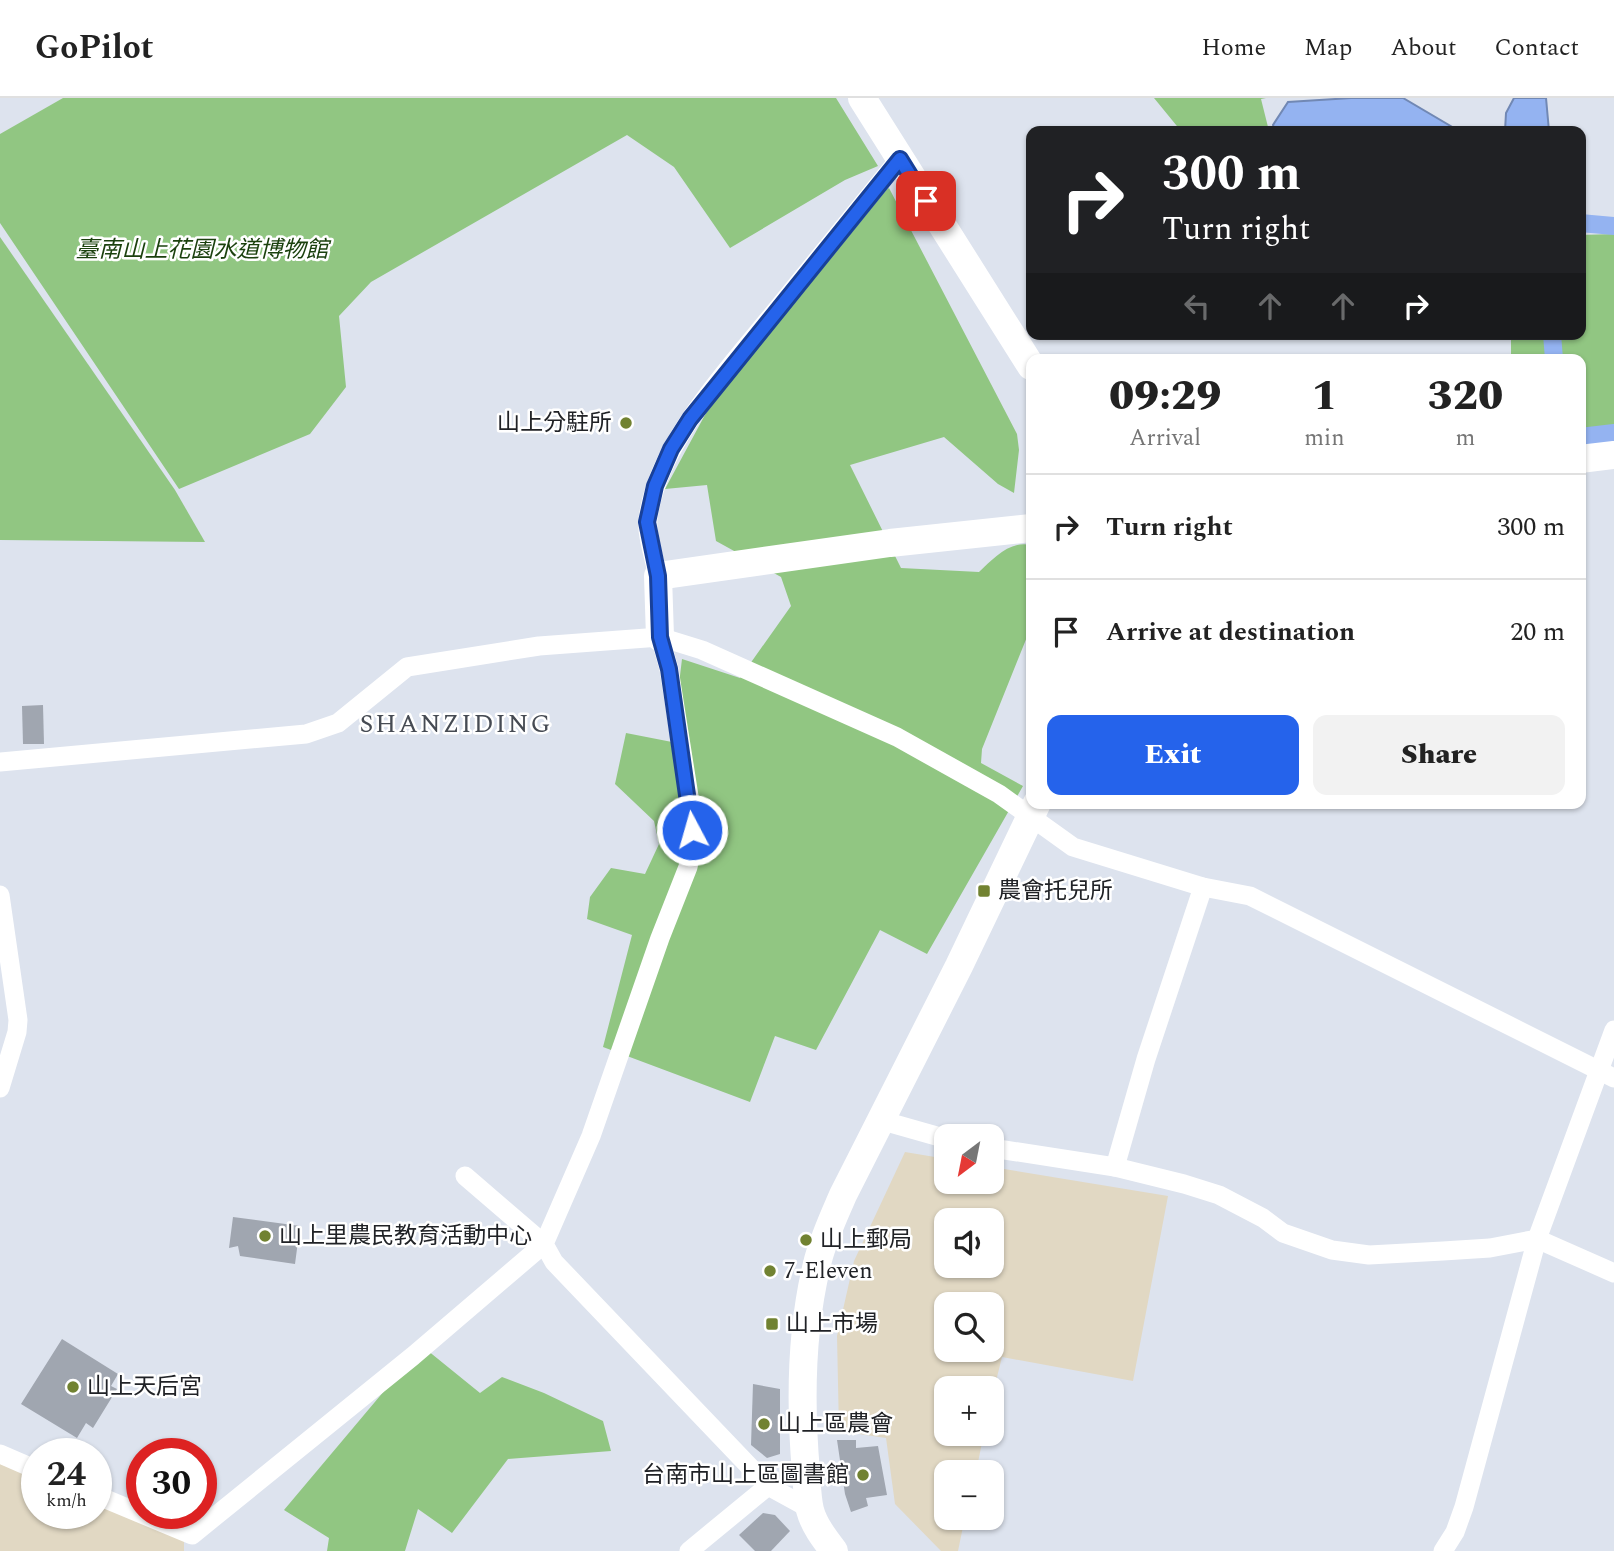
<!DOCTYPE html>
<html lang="en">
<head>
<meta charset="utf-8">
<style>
  body { margin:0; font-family:Spectral,"Noto Sans TC",serif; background:#f2f2f2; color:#222; height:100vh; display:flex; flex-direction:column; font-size:26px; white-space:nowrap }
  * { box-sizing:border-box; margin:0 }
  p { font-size:23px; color:#767676 }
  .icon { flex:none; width:38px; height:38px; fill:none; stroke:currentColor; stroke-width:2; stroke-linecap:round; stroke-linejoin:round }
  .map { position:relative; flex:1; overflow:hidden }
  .sheet { position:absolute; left:1026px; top:256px; width:560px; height:455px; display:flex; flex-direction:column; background:#fff; border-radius:14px; box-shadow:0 2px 5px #0004 }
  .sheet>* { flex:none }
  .banner { position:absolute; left:1026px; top:28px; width:560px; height:214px; border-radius:14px; box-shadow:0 2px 5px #0004; background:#202124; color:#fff; overflow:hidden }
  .needle { width:46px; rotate:212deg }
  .tools { position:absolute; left:934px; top:1026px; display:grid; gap:14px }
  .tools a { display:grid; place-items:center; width:70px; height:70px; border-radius:14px; background:#fff; box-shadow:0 2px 5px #0004; font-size:35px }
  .speed { position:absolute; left:21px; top:1340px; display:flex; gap:14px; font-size:35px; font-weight:700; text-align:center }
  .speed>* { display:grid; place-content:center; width:91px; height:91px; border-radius:50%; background:#fff; box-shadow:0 2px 5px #0004; line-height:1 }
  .speed small { font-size:18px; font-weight:400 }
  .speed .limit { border:10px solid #d22; background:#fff; color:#111 }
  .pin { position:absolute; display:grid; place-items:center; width:60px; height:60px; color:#fff; margin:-30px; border-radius:14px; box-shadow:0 4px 10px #0006 }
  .me { position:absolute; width:77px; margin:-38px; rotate:354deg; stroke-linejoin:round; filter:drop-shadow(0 0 5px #0008) }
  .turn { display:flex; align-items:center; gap:24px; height:147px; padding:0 21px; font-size:32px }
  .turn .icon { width:91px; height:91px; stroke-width:2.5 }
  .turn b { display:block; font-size:49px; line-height:60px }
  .lanes { display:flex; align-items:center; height:66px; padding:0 21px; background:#0003; justify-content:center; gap:35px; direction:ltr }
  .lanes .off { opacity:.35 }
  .eta { display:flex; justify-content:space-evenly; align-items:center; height:119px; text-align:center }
  .eta b { font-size:42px; font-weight:800; line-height:49px }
  .action { display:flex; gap:14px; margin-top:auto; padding:14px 21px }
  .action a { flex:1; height:80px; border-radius:14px; background:#2563eb; color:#fff; font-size:28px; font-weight:800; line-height:80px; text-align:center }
  .action a+a { background:#f2f2f2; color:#222 }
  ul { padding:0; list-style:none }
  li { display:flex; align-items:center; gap:21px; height:105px; padding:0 21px; border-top:2px solid #e0e0e0 }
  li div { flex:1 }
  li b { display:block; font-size:26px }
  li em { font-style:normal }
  header { display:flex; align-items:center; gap:42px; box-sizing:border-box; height:98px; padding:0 35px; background:#fff; border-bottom:2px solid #e0e0e0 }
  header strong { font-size:33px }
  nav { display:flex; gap:38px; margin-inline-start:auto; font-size:24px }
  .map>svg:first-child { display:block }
  .education { fill:#e1d8c3; fill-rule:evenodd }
  .green { fill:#91c682 }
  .water { fill:#94b3f1; stroke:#7188b4; stroke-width:2 }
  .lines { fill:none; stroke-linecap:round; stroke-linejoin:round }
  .canal { stroke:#94b3f1; stroke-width:18 }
  .building { fill:#a0a6b0 }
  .street { stroke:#fff; stroke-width:19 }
  .secondary { stroke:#fff; stroke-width:28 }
  .route-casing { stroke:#184099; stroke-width:18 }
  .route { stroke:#2563eb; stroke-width:12 }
  .poi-dot { fill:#718231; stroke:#fff; stroke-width:2.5 }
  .labels { text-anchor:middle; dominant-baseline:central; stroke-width:5; stroke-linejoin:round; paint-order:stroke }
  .park-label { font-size:23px; font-style:italic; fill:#1b410e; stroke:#fff }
  .poi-label { font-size:23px; fill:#202226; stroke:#fff; text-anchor:start }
  .quarter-label { font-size:26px; letter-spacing:2px; fill:#464b53; stroke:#fff }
</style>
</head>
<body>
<header>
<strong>GoPilot</strong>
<nav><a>Home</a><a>Map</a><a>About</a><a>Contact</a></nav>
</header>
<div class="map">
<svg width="1614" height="1453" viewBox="0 0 1614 1453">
  <rect width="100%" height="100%" fill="#dde3ee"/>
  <!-- education -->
  <g class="education">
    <path d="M905,1054l42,7v22h45v-14l176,29 -35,185 -131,-24 -10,40v-9h-45v45h37l-8,39h-29v45h18l-7,34h-17l-46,-47 -9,-66 -47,-7 -2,-95 17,-75zM947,1122h45v45h-45zM947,1206h45v45h-45z"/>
    <path d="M0,1364l37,16v36h59v-12l88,37v12h-184z"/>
  </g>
  <!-- green -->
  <g class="green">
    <path d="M63,0h773l42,68 -33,14 -115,68 -56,-81 -47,-32 -256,147 -32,34 7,71 -36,47 -131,55 -179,-266v-89z"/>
    <path d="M1154,0h112l-5,1 8,32h-88z"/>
    <path d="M889,90l128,246 2,16 -5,43 -16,-9 -54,-47 -94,28 51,103 78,4c14,-13 31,-32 52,-27v82l-49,122 -1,14 42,23 -96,168 -47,-24 -64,120 -41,-14 -25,66 -147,-55 29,-112 -45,-16 3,-22 21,-29 34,6 14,-30 -5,-23 -39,-37 11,-51 46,9 10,-83 58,19 51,-72 -10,-29 -65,-36 -9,-56 -42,4 41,-76 161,-210z"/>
    <path d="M1614,136v202l-34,5v-82h-69v-25h69v-99z"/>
    <path d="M0,139l175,253 30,52 -205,-2z"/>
    <path d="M422,1248l58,47 22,-16 42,16 59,28 8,30 -103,8 -56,74 -34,-24 -13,42h-78l2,-13 -45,-28z"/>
  </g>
  <!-- water -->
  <g class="water">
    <path d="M1351,0h52l56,33h-184l-2,-6 15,-23z"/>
    <path d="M1514,0h32l3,33h-44l1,-18z"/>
  </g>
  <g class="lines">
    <!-- canal -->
    <g class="canal">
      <path d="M1580,125l34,3"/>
      <path d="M1552,236l2,25"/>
      <path d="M1580,339l34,-4"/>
    </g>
  </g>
  <!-- building -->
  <g class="building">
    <path d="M43,607l1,39h-21l-1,-38z"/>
    <path d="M233,1119l67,9 -5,38 -55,-8 -2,-10 -9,2z"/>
    <path d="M62,1241l56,35 -7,12 6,3 -24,39 -7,-5 -9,15 -56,-34z"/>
    <path d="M753,1286l27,5v65l-13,4 -16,-13z"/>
    <path d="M837,1342h19v8l22,-2 9,49 -21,3 2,8 -17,6 -6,-18z"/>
    <path d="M763,1415l12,2 15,16 -19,20h-16l-16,-16z"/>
  </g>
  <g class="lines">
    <!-- street -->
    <g class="street">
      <path d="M658,478c-3,-15 -12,-42 -10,-57 9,-76 83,-153 130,-211 41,-50 81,-100 122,-150"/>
      <path d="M660,539l9,32 23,146 1,29 -5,23 -28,71 -69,198 -47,108 10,18 214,224 42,23"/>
      <path d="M0,664l306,-28 32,-11 69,-56 132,-21 121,-9 42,13 195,87 102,57 74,53 130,40 47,9 364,182"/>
      <path d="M0,797l18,125 -1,12 -17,56"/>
      <path d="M880,1022l67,19"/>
      <path d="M992,1050l123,19 69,17 35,11 44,23 20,15 49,17 37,5 74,-4 47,-3 47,-9 77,34"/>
      <path d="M1115,1069l31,-108 57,-172"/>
      <path d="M0,1356l37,16"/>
      <path d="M96,1397l96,40 221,-179 131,-112 -79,-68"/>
      <path d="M689,1453l79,-65"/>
      <path d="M1443,1453l12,-19 9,-25 73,-268 77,-209"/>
    </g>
    <!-- secondary -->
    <g class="secondary">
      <path d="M862,0l169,268"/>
      <path d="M1580,361l34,-4"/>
      <path d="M660,539l-2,-61 232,-33 141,-15"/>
      <path d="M834,1453c-10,-13 -20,-26 -24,-41 -3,-12 -3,-26 -4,-38 -6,-69 -5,-145 12,-212 6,-23 16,-44 25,-65l116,-229 78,-163"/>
    </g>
  </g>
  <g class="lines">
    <defs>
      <path id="route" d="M692,732l-23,-161 -9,-32 -2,-61 -11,-54 8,-36 16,-37 19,-30 210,-260 26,42"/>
    </defs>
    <!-- route casing -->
    <use href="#route" class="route-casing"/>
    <!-- route -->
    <use href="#route" class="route"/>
  </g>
  <!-- markers -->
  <g class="poi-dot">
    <circle cx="626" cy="325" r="7"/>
    <rect x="977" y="786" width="14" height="14" rx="3.5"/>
    <circle cx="265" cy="1138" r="7"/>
    <circle cx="806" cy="1142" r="7"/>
    <circle cx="770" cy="1173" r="7"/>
    <rect x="765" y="1219" width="14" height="14" rx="3.5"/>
    <circle cx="73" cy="1289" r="7"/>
    <circle cx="764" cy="1326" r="7"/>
    <circle cx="863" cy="1377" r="7"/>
  </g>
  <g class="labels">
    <!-- park labels -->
    <g class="park-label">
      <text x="202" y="152">臺南山上花園水道博物館</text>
    </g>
    <!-- poi labels -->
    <g class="poi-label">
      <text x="612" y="325" text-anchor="end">山上分駐所</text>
      <text x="998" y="793">農會托兒所</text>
      <text x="279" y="1138">山上里農民教育活動中心</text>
      <text x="820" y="1142">山上郵局</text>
      <text x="784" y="1173">7-Eleven</text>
      <text x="786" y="1226">山上市場</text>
      <text x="87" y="1289">山上天后宮</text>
      <text x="778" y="1326">山上區農會</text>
      <text x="849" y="1377" text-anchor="end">台南市山上區圖書館</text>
    </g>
    <!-- quarter labels -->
    <g class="quarter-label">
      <text x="456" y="626">SHANZIDING</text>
    </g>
  </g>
</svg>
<div class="tools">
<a><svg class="needle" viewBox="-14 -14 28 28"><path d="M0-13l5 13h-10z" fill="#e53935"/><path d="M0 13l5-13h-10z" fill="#767676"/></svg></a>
<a><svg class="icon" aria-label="sound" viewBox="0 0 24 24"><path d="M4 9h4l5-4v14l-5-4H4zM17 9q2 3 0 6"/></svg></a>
<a><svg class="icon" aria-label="search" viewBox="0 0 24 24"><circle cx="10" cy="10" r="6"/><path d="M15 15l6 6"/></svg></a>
<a>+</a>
<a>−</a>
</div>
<div class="speed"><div>24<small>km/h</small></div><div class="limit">30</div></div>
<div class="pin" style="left:926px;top:103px;background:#d93025"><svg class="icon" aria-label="arrive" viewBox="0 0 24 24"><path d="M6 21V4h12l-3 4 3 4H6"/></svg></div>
<svg class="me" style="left:692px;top:732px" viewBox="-20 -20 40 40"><circle r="17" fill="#2563eb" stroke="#fff" stroke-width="3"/><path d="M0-11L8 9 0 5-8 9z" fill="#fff"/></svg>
<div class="banner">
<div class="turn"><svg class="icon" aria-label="right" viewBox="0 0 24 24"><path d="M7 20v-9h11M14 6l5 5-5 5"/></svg><div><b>300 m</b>Turn right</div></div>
<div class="lanes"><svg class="icon off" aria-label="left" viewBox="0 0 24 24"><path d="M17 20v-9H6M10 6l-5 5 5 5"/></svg><svg class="icon off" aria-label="ahead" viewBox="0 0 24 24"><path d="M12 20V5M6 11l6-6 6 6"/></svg><svg class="icon off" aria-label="ahead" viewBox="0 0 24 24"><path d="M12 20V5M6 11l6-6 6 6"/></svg><svg class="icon" aria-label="right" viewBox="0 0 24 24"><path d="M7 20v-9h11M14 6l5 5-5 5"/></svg></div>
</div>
<section class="sheet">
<div class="eta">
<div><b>09:29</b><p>Arrival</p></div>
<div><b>1</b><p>min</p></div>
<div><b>320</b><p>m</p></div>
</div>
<ul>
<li><svg class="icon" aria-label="right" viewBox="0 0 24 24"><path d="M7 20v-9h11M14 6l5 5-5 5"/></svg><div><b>Turn right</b></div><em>300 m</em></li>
<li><svg class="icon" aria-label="arrive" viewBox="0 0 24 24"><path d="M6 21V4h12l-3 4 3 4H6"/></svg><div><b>Arrive at destination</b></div><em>20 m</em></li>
</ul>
<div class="action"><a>Exit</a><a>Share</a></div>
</section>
</div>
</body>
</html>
